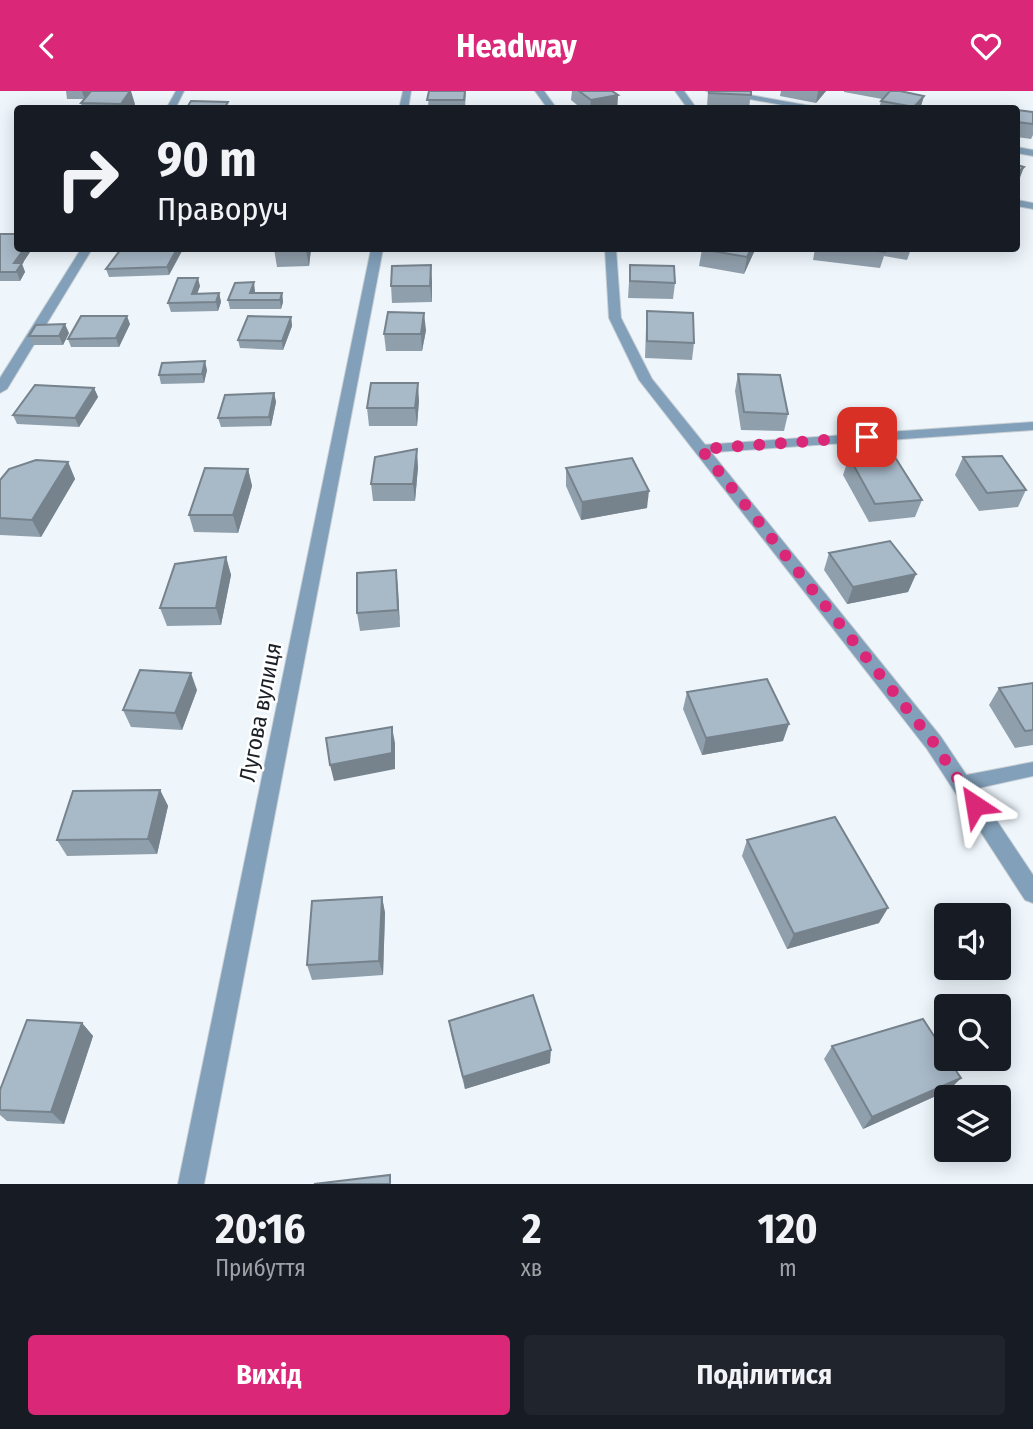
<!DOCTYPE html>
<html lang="uk">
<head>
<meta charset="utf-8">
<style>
  body { margin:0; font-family:"Fira Sans Condensed",sans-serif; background:#20242c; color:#f1f3f6; height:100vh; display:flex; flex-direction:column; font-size:26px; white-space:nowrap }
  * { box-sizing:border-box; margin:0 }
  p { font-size:23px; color:#9ea1a6 }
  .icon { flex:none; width:38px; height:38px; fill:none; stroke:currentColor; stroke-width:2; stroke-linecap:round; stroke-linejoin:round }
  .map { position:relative; height:1093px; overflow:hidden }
  .drawer { display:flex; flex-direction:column; background:#171b24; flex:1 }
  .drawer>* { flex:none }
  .top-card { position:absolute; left:14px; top:14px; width:1006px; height:147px; border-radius:7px; box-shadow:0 4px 18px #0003; background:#171b24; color:#f1f3f6; overflow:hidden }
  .fabs { position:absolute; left:934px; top:812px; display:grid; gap:14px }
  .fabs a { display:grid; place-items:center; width:77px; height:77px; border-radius:7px; background:#171b24; box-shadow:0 4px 18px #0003; font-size:35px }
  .pin { position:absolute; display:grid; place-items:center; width:60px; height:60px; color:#fff; margin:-30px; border-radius:14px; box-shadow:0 4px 10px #0006 }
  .me { position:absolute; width:77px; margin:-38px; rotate:327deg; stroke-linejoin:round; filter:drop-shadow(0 0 5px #0008) }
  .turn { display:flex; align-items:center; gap:24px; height:147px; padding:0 28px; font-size:32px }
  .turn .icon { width:91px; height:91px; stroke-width:2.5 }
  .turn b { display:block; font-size:49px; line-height:60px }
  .eta { display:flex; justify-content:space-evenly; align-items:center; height:119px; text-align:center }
  .eta b { font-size:42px; font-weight:700; line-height:49px }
  .cta { display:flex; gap:14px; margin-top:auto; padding:14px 28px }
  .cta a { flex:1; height:80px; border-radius:7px; background:#db2777; color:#fff; font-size:28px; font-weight:700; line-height:80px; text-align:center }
  .cta a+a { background:#20242c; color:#f1f3f6 }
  header { display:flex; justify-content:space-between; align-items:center; height:91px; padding:0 28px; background:#db2777; color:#fff; font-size:32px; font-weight:700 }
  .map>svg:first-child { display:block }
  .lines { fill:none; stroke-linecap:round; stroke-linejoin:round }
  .service-casing { stroke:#c8cfd5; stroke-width:2 }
  .minor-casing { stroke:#c8cfd5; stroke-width:2 }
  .service { fill:#82a0b9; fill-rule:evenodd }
  .minor { fill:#82a0b9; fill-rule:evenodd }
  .wall { fill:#909fac }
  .shaded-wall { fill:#76828c }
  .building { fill:#a8b9c8; stroke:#76828c; stroke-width:2 }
  .route { stroke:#db2777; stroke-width:12; stroke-dasharray:0 21.6 }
  .labels { text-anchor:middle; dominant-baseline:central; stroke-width:5; stroke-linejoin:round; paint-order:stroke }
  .street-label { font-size:23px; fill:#1a2026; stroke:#fff }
</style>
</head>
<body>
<header><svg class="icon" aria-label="back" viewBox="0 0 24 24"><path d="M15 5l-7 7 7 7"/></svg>Headway<svg class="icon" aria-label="heart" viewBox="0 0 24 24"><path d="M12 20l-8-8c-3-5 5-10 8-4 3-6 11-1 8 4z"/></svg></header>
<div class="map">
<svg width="1033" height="1093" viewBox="0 0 1033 1093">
  <rect width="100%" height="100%" fill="#eef6fc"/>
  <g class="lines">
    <defs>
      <g id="service">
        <path d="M1033,331v8l-332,23 -7,-4 7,-4z"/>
        <path d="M1033,671v14l-72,16 -6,-3 -3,-5 3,-5 6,-3z"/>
      </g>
      <g id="minor">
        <path d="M176,0h8l-9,18h-9z"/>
        <path d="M403,0h8l-3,18h-9z"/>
        <path d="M535,0h9l13,18h-9z"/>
        <path d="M675,0h9l13,18h-9z"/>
        <path d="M706,0h21l101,18h-24z"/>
        <path d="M1017,56l16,3v6l-16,-3z"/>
        <path d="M1017,109l16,3v6l-16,-3z"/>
        <path d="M81,158h11l-85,140 -7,4v-15z"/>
        <path d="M371,158h12l-179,935h-26z"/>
        <path d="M605,158h11l5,69 31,61 289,358 92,138v28l-8,-3 -98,-151 -288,-369 -30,-62z"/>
      </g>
    </defs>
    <!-- service casing -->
    <use href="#service" class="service-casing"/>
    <!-- minor casing -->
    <use href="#minor" class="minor-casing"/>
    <!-- service -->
    <use href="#service" class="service"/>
    <!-- minor -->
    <use href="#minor" class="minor"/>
  </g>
  <!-- wall -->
  <g class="wall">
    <path d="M66,0h24l-4,6 49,7 -3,5h-50l-1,-6 3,-4h-17z"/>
    <path d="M429,0h37l-1,18h-37z"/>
    <path d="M572,0h40l6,4 -1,14h-35l-11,-9z"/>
    <path d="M708,0h43l-2,18 -42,-2z"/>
    <path d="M781,0h45l-10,12 -36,-7z"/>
    <path d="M844,0h45l-3,4 38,1 -4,13h-41l2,-8 1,-2 -38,-7z"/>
    <path d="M1017,19l16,2v23l-2,4 -14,-2z"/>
    <path d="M0,143l18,15h14l-10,15 3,8 -5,9h-20z"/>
    <path d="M183,158l-14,26 -60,2 -3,-8z"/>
    <path d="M274,158h37l-2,17 -32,1z"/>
    <path d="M402,158h32l-1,1h-31z"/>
    <path d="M702,158l52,3 -10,22 -45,-8z"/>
    <path d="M815,158h96l-4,11 -23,-4 -4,12 -67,-8z"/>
    <path d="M630,174l45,18 -2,16 -45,-1z"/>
    <path d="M432,190v21l-40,1 -1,-17z"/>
    <path d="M200,195l-3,8 22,-1 2,9 -3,9 -47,1 -3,-9z"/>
    <path d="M255,200v2h27l1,9 -2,7h-51l-2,-9z"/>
    <path d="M647,220l47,32 -2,17 -47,-2 1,-30z"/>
    <path d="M291,226l1,9 -9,24 -43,-2 -2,-8z"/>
    <path d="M130,233l-11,23h-48l-3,-8z"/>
    <path d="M426,239l-4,21h-36l-2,-17z"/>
    <path d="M69,242l-6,12h-30l-4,-9z"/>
    <path d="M207,279l-3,13 -43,1 -2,-9z"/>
    <path d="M738,283l50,40 -4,17 -43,-1 -6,-39z"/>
    <path d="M94,297l4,9 -19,30 -62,-3 -4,-9z"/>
    <path d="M274,302l2,9 -5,24 -50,1 -3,-9z"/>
    <path d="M419,309l-2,26h-48l-2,-18z"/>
    <path d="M849,366l73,43 -7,17 -46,5 -26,-47z"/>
    <path d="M963,366l63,33 -8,17 -39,4 -24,-36z"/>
    <path d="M68,371l7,17 -34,58 -41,-2v-55z"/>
    <path d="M418,376l-3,34h-42l-2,-17z"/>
    <path d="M566,377l81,40 -66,12 -15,-34z"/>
    <path d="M248,378l4,17 -14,47 -44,-1 -5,-17z"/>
    <path d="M829,462l87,21 -8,18 -61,12 -23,-34z"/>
    <path d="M226,466l5,18 -10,50 -54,1 -7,-18z"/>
    <path d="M396,479l4,57 -40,4 -3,-18z"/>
    <path d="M1033,592v62l-18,3 -26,-43 10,-17z"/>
    <path d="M197,599l-15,40 -51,-3 -8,-17z"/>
    <path d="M687,601l96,49 -81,14 -19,-46z"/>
    <path d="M160,699l8,16 -11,48 -90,2 -10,-16z"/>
    <path d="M747,749l132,83 -92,26 -45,-93z"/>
    <path d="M382,806l3,16 -2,62 -71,5 -5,-15z"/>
    <path d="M449,930l101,42 -85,26 -14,-55z"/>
    <path d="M82,932l11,13 -29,88 -57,-3 -7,-6v-25z"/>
    <path d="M832,955l129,32 -12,12 -86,39 -39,-70z"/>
  </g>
  <!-- shaded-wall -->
  <g class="shaded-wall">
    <path d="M83,0h7l-5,8 -3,-7z"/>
    <path d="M130,0h1l4,13 -3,5h-10l-1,-5z"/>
    <path d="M818,0h8l-10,12z"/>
    <path d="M618,4l-1,14h-27l1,-9z"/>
    <path d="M924,5l-4,13h-7l1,-2z"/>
    <path d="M1024,76l-6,16 -1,1v-11z"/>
    <path d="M24,158h8l-10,15 3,8 -5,9 -6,-18z"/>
    <path d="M177,158h6l-14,26 -2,-8z"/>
    <path d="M306,158h5l-2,17 -3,-16z"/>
    <path d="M751,158h4l-1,3 -10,22 3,-17z"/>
    <path d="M431,174l1,16v21l-2,-16z"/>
    <path d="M198,187l2,8 -6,16 -2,-8z"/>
    <path d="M254,191l1,9 -3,11 -2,-9z"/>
    <path d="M219,202l2,9 -3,9 -2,-9z"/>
    <path d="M282,202l1,9 -2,7 -1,-9z"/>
    <path d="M424,222l2,17 -4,21 -1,-17z"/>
    <path d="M127,225l3,8 -11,23 -3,-9z"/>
    <path d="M291,226l1,9 -9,24 -1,-9z"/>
    <path d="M65,233l4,9 -6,12 -4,-9z"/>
    <path d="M205,270l2,9 -3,13 -2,-9z"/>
    <path d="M418,292l1,17 -2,26 -2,-18z"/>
    <path d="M94,297l4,9 -19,30 -4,-9z"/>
    <path d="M274,302l2,9 -5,24 -2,-9z"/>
    <path d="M417,358l1,18 -3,34 -2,-17z"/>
    <path d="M68,371l7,17 -34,58 -9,-17z"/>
    <path d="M248,378l4,17 -14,47 -5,-18z"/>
    <path d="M649,400l-2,17 -66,12 1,-18z"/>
    <path d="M226,466l5,18 -10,50 -5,-17z"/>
    <path d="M396,479l2,18 2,39 -2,-17z"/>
    <path d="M916,483l-8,18 -61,12 6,-17z"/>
    <path d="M191,582l6,17 -15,40 -7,-17z"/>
    <path d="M789,633l-6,17 -81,14 4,-17z"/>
    <path d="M392,636l3,16v26l-61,12 -4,-16z"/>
    <path d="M160,699l8,16 -11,48 -9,-15z"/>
    <path d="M382,806l3,16 -2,62 -4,-14z"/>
    <path d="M888,817l-9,15 -92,26 7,-15z"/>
    <path d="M82,932l11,13 -29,88 -13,-12z"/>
    <path d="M551,959l-1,13 -85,26 -2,-12z"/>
    <path d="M961,987l-12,12 -86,39 9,-12z"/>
  </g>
  <!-- building -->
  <g class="building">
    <path d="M91,0h39l-9,13 -40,-1z"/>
    <path d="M429,0h36l-1,9h-37z"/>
    <path d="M579,0h33l6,4 -27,5z"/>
    <path d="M709,0h42v4l-42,-2z"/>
    <path d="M890,0h10l24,5 -10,11 -33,-6z"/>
    <path d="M191,10l37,1 -4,7h-38z"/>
    <path d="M799,15l14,3h-17z"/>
    <path d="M1017,19l16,2v12l-16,-2z"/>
    <path d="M1017,74l7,2 -7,6z"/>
    <path d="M0,143h18v15h6l-10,14h8l-6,9h-16z"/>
    <path d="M121,158h56l-10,18 -61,2z"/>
    <path d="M274,158h32v1l-32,1z"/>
    <path d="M701,158h50l-4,8z"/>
    <path d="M858,158h27v3z"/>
    <path d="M431,174l-1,21h-39l1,-20z"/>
    <path d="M630,174l44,1 1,17 -45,-2z"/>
    <path d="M178,187h20l-6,16 27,-1 -3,9 -48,1z"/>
    <path d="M254,191l-4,11h32l-2,7h-52l7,-17z"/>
    <path d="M647,220l46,2 1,30 -47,-2z"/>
    <path d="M388,221l36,1 -3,21h-37z"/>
    <path d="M81,225h46l-11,22 -48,1z"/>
    <path d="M248,225l43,1 -9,24 -44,-1z"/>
    <path d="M65,233l-6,12h-30l7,-11z"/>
    <path d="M205,270l-3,13 -43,1 3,-12z"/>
    <path d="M738,283l42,1 8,39 -44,-2z"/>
    <path d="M371,292h47l-3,25h-48z"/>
    <path d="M35,294l59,3 -19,30 -62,-3z"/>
    <path d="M274,302l-5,24 -51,1 7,-23z"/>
    <path d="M417,358l-4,35h-42l4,-27z"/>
    <path d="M893,363l29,46 -47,4 -26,-47z"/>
    <path d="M1002,365l24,34 -39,3 -24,-36z"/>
    <path d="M632,367l17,33 -67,11 -16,-34z"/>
    <path d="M36,369l32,2 -36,58 -32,-2v-38l9,-11z"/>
    <path d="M205,377l43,1 -15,46h-44z"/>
    <path d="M890,450l26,33 -63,13 -24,-34z"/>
    <path d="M226,466l-10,51h-56l15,-44z"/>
    <path d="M396,479l2,40 -41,3v-40z"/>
    <path d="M140,579l51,3 -16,40 -52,-3z"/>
    <path d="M767,588l22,45 -83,14 -19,-46z"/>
    <path d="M1033,592v47l-8,1 -26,-43z"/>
    <path d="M392,636v26l-62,12 -4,-27z"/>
    <path d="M160,699l-12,49 -91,1 16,-49z"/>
    <path d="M835,726l53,91 -94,26 -47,-94z"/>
    <path d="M382,806l-3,64 -72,4 5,-64z"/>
    <path d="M533,904l18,55 -88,27 -14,-56z"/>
    <path d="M923,928l24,37v3h1l13,19 -89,39 -40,-71z"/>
    <path d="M27,929l55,3 -31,89 -51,-2v-20z"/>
    <path d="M390,1084v9h-76z"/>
  </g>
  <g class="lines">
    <!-- route -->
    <path class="route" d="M867,346l-166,12 233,294 41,62"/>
  </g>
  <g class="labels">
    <!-- street labels -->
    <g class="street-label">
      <text transform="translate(260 621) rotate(-79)">Лугова вулиця</text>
    </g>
  </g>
</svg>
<div class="fabs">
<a><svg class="icon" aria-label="sound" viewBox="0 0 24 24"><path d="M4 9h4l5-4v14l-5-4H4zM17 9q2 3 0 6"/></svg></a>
<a><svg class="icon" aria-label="search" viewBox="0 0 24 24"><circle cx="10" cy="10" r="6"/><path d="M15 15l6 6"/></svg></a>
<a><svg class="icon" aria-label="layers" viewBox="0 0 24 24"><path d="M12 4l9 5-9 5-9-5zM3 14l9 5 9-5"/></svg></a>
</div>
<div class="pin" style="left:867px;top:346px;background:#d93025"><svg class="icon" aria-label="arrive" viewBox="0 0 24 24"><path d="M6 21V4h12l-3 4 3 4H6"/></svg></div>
<svg class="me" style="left:975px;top:714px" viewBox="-20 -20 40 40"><path d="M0-17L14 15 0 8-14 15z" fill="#db2777" stroke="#fff" stroke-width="4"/></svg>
<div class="top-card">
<div class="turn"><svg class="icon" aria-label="right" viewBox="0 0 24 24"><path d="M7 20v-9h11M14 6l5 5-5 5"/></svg><div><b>90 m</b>Праворуч</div></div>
</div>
</div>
<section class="drawer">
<div class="eta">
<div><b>20:16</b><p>Прибуття</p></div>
<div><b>2</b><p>хв</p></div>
<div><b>120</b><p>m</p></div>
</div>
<div class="cta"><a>Вихід</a><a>Поділитися</a></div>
</section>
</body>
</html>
